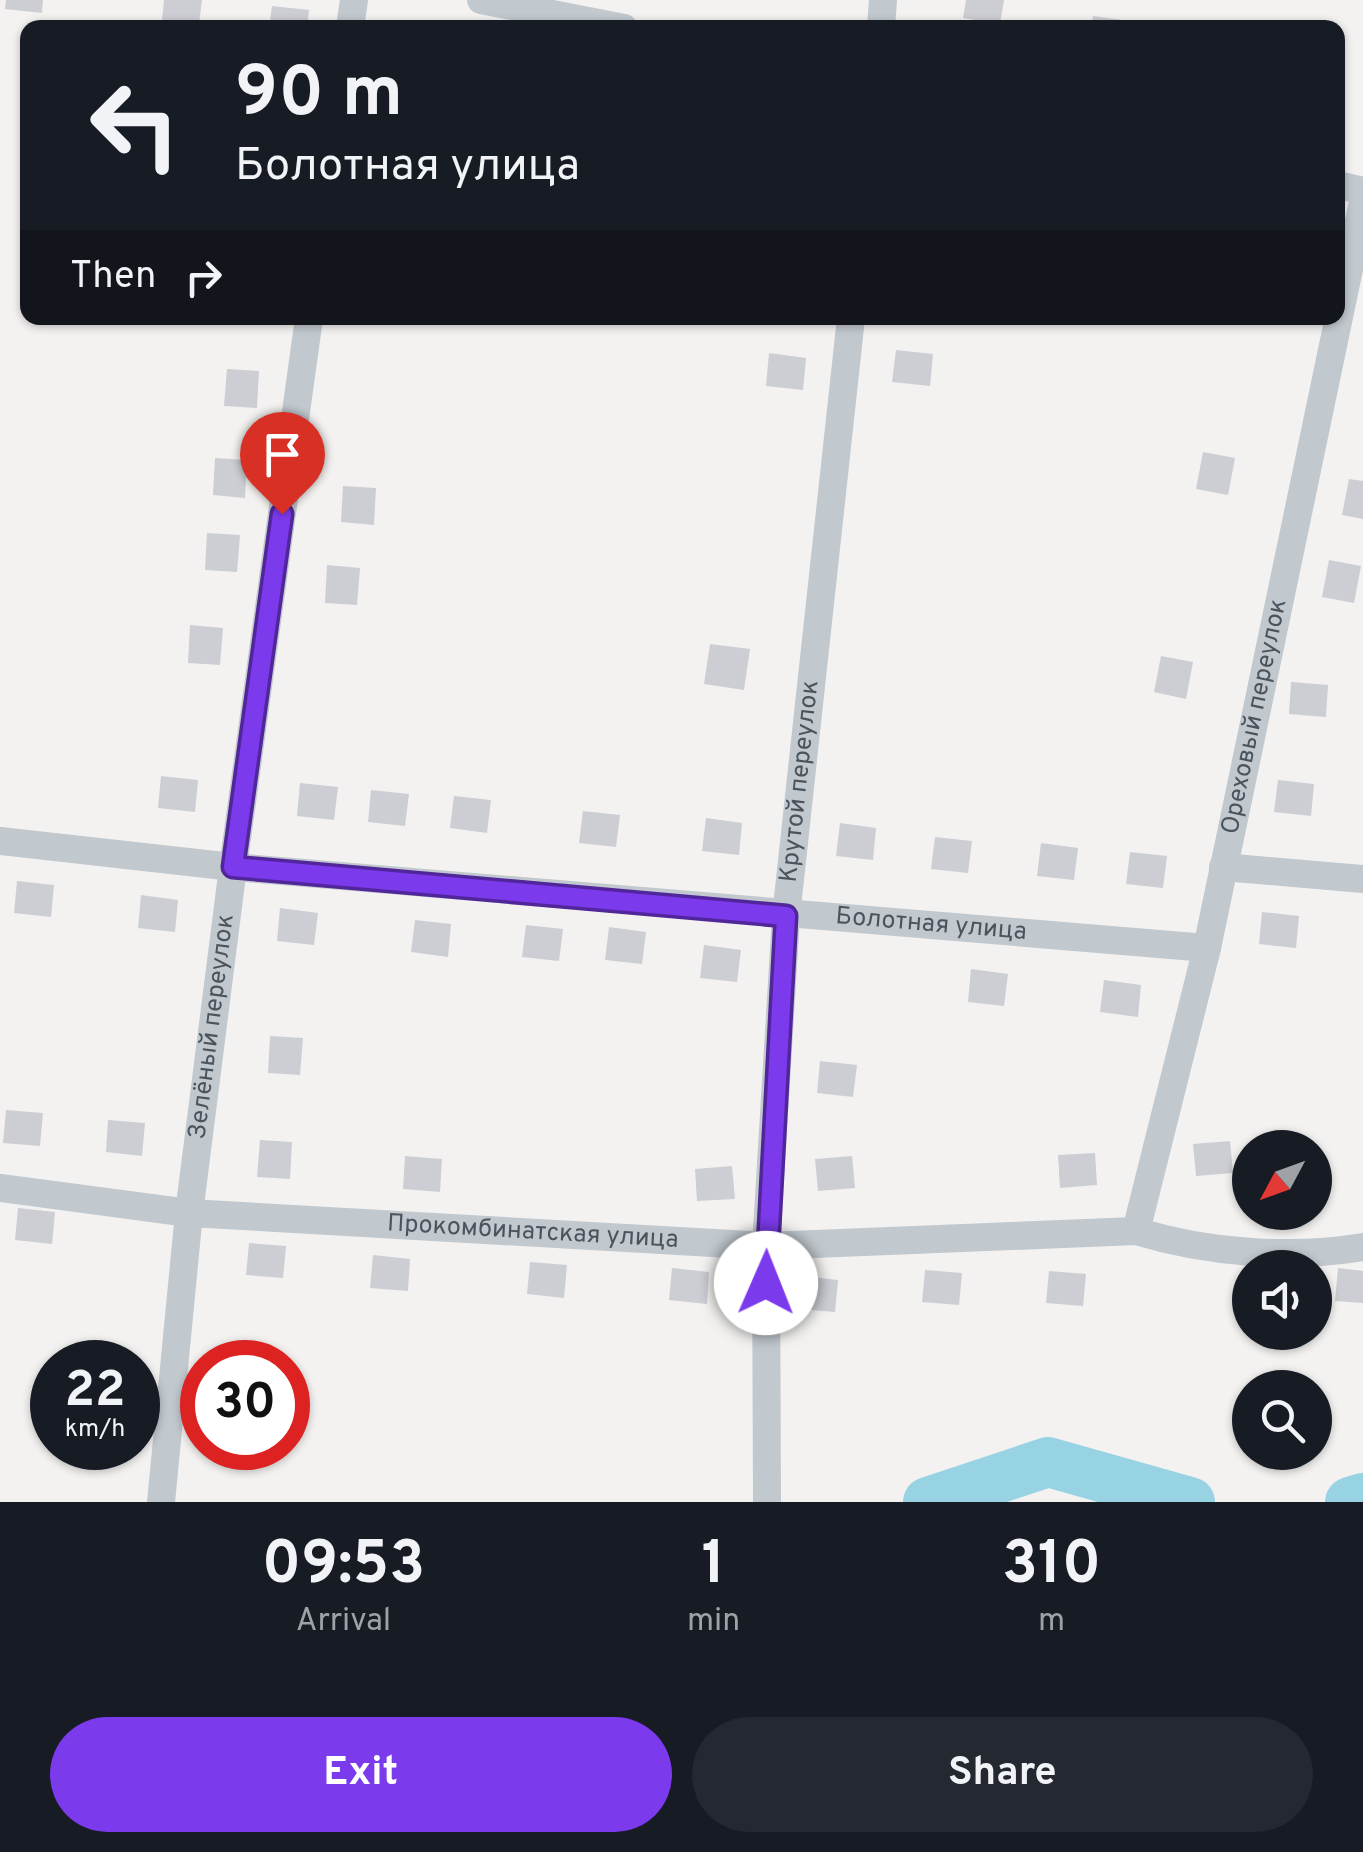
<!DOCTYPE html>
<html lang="en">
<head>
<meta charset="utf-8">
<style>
  body { margin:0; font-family:Overpass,sans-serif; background:#242831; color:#f1f3f6; height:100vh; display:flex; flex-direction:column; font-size:38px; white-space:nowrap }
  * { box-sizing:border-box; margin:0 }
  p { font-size:32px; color:#9ea1a6 }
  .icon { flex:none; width:55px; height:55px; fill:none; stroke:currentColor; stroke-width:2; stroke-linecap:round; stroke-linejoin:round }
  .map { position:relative; height:1502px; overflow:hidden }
  .sheet { display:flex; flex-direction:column; background:#171b24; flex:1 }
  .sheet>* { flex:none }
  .top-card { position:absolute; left:20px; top:20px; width:1325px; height:305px; border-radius:20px; box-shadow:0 2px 8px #0004; background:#171b24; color:#f1f3f6; overflow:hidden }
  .needle { width:65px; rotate:229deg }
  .fabs { position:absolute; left:1232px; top:1130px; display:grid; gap:20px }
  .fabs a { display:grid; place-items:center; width:100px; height:100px; border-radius:50%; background:#171b24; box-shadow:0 2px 8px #0004; font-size:50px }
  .speed { position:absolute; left:30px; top:1340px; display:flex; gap:20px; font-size:50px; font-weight:700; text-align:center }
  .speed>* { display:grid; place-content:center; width:130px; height:130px; border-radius:50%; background:#171b24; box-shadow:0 2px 8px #0004; line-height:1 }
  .speed small { font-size:25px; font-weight:400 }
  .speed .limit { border:15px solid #d22; background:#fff; color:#111 }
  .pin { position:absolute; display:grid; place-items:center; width:85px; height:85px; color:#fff; margin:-102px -42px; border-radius:50% 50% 50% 0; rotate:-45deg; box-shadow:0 0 10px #0007 }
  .pin .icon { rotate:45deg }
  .me { position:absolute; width:110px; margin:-55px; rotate:1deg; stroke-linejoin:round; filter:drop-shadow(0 0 8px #0008) }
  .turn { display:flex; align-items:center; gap:35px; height:210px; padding:0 50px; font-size:45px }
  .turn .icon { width:130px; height:130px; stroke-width:2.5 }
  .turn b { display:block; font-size:70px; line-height:85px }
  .then { display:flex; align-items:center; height:95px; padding:0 50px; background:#0003; gap:20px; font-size:38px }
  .eta { display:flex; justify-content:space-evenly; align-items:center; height:170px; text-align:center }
  .eta b { font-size:60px; font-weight:700; line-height:70px }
  .primary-button { display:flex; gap:20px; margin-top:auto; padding:20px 50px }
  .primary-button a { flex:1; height:115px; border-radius:60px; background:#7c3aed; color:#fff; font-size:40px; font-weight:700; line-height:115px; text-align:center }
  .primary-button a+a { background:#242831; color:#f1f3f6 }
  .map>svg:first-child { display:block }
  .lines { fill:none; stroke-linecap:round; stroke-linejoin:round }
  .river { stroke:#97d3e3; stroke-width:50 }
  .building { fill:#ccced3 }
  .street { stroke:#c1c8ce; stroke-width:28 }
  .route-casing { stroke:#51269a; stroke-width:25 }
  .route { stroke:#7c3aed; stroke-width:18 }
  .labels { text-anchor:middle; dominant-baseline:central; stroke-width:9; stroke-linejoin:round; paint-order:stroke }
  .street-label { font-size:25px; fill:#4b545d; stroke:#fff }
</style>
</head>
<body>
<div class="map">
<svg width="1363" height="1502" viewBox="0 0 1363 1502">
  <rect width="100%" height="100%" fill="#f3f2f1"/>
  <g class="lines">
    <!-- river -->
    <g class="river">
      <path d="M928,1502l120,-40 142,40"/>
      <path d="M1350,1502l13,-4"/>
    </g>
  </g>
  <!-- building -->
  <g class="building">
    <path d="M6,0h37l-1,13 -37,-4z"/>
    <path d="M164,0h38l-3,24 -37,-4z"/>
    <path d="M966,0h38l-4,24 -37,-6z"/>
    <path d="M272,6l37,4 -2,18h-38z"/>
    <path d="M1093,16l37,5 -1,7h-38z"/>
    <path d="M896,350l37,4 -3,32 -38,-4z"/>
    <path d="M769,353l37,5 -3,32 -37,-4z"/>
    <path d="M227,369l32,2 -2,37 -33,-2z"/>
    <path d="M1203,452l32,6 -7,37 -32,-6z"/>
    <path d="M215,458l32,2 -2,38 -32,-3z"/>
    <path d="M1349,479l14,2v38l-21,-4z"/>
    <path d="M343,486l33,2 -2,37 -33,-3z"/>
    <path d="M207,533l33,2 -3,37 -32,-2z"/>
    <path d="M1329,560l32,6 -7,37 -32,-6z"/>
    <path d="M327,565l33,3 -3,37 -32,-2z"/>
    <path d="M190,625l33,3 -3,37 -32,-2z"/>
    <path d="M710,644l40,5 -6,41 -40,-6z"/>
    <path d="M1161,656l32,6 -7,37 -32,-7z"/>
    <path d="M1291,682l37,3 -2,32 -37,-3z"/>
    <path d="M161,776l37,4 -3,32 -37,-4z"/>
    <path d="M1278,780l36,4 -3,32 -37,-4z"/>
    <path d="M300,783l38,4 -4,33 -37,-4z"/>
    <path d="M371,790l38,4 -4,32 -37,-4z"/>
    <path d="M454,796l37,4 -4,33 -37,-5z"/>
    <path d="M583,811l37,4 -4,32 -37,-4z"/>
    <path d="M706,818l36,5 -3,32 -37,-4z"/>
    <path d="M840,823l36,5 -3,32 -37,-4z"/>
    <path d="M935,837l37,4 -4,32 -37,-4z"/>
    <path d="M1041,843l37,5 -4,32 -37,-4z"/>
    <path d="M1130,852l37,4 -4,32 -37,-4z"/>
    <path d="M17,881l37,4 -3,32 -37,-4z"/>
    <path d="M141,895l37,5 -3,32 -37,-4z"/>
    <path d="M280,908l38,5 -4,32 -37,-4z"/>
    <path d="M1262,912l37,4 -3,32 -37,-4z"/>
    <path d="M415,920l36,4 -3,33 -37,-5z"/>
    <path d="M526,925l37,4 -4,32 -37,-4z"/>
    <path d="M609,927l37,5 -4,32 -37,-4z"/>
    <path d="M704,945l37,5 -4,32 -37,-4z"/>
    <path d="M971,969l37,5 -4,32 -36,-4z"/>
    <path d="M1104,980l37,5 -3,32 -38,-5z"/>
    <path d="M270,1036l33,2 -3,37 -32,-2z"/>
    <path d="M820,1061l37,4 -4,32 -36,-4z"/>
    <path d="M6,1110l37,3 -3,33 -37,-3z"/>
    <path d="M108,1120l37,3 -3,33 -36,-4z"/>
    <path d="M260,1140l32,2 -2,37 -33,-2z"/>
    <path d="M1230,1141l3,32 -37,3 -3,-32z"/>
    <path d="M1095,1153l2,32 -37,3 -2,-33z"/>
    <path d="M405,1156l37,3 -2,33 -37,-3z"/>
    <path d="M852,1156l3,32 -37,3 -3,-32z"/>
    <path d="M732,1166l3,33 -38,2 -2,-32z"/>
    <path d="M18,1208l37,4 -3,32 -37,-4z"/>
    <path d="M249,1243l37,3 -3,32 -37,-3z"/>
    <path d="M373,1255l37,4 -2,32 -38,-3z"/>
    <path d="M530,1262l37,3 -3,33 -37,-4z"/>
    <path d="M672,1268l37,4 -2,32 -38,-4z"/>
    <path d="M1338,1268l25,3v32l-28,-2z"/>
    <path d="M925,1270l37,3 -3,32 -37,-3z"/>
    <path d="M1049,1271l37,3 -3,32 -37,-3z"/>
    <path d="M801,1276l37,4 -3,32 -36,-3z"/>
  </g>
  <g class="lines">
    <!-- street -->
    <g class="street">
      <path d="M481,0l143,28"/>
      <path d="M350,28l4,-28"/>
      <path d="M881,28l2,-28"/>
      <path d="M1338,185l25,6"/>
      <path id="s1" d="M0,841l233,26 974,81"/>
      <path d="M1223,867l140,12"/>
      <path id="s2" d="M0,1188l189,25 577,33 370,-15c71,22 154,28 227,16"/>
      <path id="s3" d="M1136,1231l71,-283 156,-746"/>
      <path id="s4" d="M161,1502l28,-289 44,-346 76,-549"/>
      <path id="s5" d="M767,1502l-1,-256 20,-330 65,-598"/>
    </g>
  </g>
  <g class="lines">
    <defs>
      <path id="route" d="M282,514l-49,353 553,49 -20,367"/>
    </defs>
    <!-- route casing -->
    <use href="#route" class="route-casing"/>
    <!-- route -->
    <use href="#route" class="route"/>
  </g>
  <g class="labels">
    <!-- street labels -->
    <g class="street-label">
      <text stroke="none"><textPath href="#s3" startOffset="528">Ореховый переулок</textPath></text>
      <text stroke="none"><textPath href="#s5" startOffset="722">Крутой переулок</textPath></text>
      <text stroke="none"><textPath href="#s1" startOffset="935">Болотная улица</textPath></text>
      <text stroke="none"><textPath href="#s4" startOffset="478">Зелёный переулок</textPath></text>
      <text stroke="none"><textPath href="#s2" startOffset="535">Прокомбинатская улица</textPath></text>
    </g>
  </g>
</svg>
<div class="fabs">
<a><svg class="needle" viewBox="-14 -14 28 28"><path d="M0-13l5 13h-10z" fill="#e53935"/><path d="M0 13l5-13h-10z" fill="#9ea1a6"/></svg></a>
<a><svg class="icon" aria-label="sound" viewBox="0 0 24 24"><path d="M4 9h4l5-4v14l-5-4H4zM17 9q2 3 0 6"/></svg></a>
<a><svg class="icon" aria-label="search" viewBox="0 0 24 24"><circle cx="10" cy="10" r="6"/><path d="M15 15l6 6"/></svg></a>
</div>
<div class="speed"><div>22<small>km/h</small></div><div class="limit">30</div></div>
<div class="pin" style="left:282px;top:514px;background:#d93025"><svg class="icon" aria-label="arrive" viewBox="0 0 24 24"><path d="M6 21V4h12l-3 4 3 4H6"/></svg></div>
<svg class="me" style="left:766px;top:1283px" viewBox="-20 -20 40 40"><circle r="19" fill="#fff"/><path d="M0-13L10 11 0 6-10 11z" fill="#7c3aed"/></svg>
<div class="top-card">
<div class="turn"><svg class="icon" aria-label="left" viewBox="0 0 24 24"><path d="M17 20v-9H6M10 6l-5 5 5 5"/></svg><div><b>90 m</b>Болотная улица</div></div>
<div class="then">Then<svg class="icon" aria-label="right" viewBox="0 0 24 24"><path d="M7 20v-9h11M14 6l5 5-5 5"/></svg></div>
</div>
</div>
<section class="sheet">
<div class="eta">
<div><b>09:53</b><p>Arrival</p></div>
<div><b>1</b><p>min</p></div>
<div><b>310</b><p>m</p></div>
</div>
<div class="primary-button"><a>Exit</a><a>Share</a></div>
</section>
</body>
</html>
